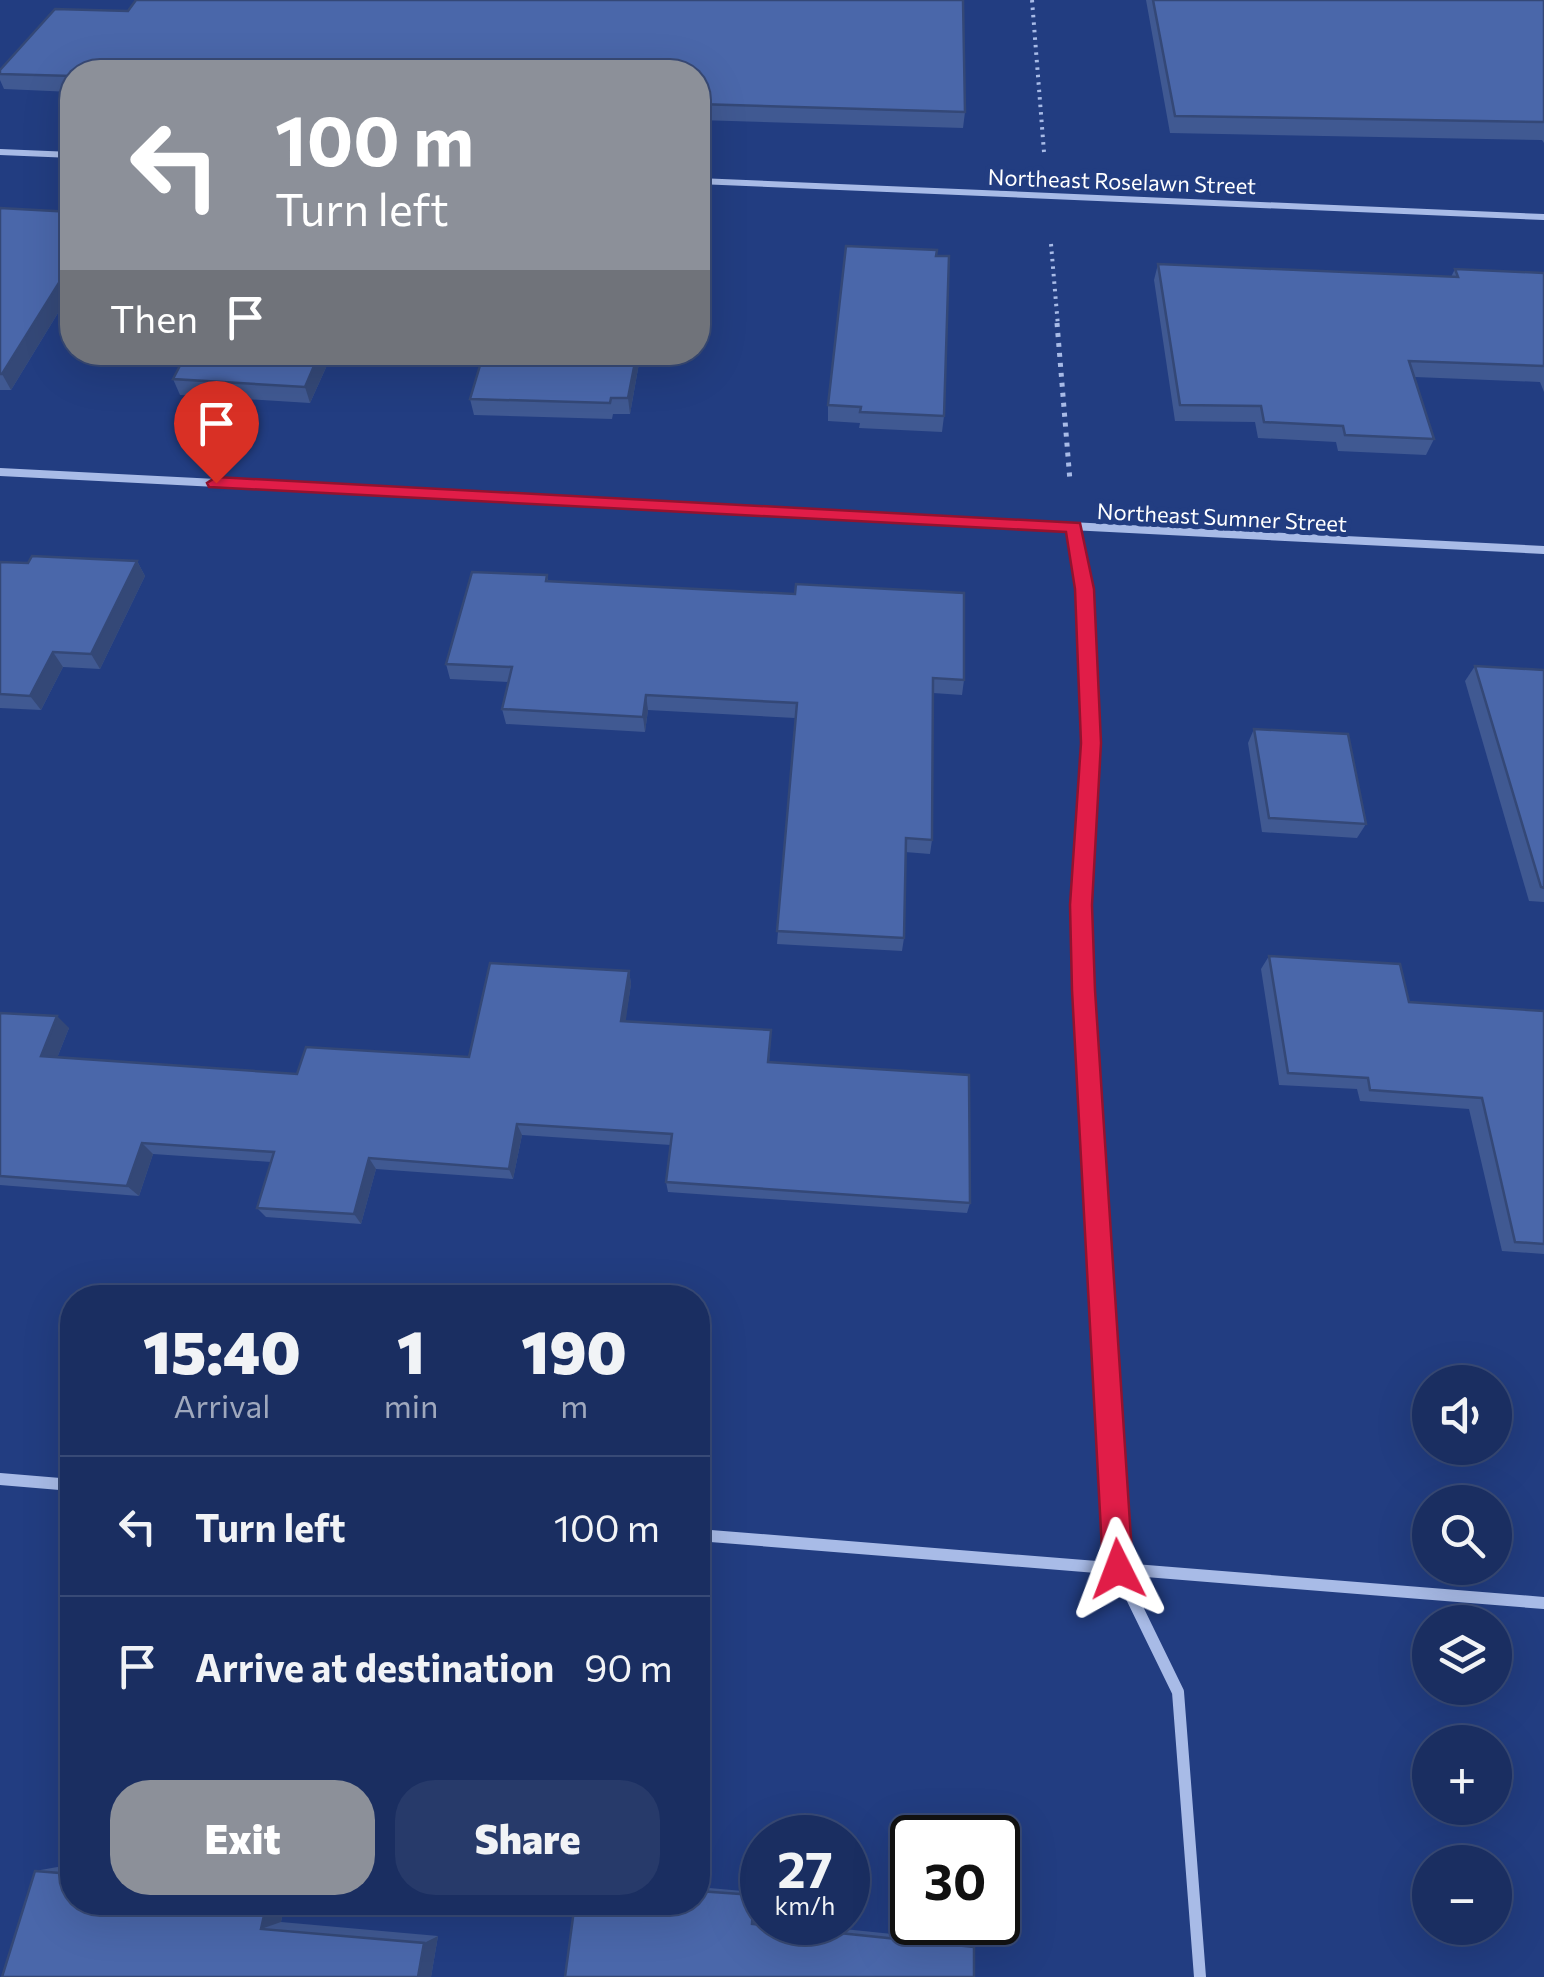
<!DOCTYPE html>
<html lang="en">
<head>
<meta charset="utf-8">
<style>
  body { margin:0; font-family:Commissioner,sans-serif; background:#273a6a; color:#f1f3f6; height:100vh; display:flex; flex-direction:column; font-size:38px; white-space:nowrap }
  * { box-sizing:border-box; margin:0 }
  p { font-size:32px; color:#9fa8bd }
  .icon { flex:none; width:55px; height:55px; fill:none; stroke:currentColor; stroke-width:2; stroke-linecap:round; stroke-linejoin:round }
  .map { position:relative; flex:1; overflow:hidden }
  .panel { position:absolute; left:60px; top:1285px; width:650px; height:630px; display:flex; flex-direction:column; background:#1a2e61; border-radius:40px; box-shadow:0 10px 40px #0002,0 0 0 2px #384a76 }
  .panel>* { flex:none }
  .guide { position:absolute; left:60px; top:60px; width:650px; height:305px; border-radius:40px; box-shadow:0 10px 40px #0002,0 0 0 2px #384a76; background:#8c9099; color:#fff; overflow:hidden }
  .controls { position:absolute; left:1412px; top:1365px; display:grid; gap:20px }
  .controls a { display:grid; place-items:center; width:100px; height:100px; border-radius:50%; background:#1a2e61; box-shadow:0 10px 40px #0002,0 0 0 2px #384a76; font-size:50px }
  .speed { position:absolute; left:740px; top:1815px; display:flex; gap:20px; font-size:50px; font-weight:700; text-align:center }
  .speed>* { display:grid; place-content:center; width:130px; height:130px; border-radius:50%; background:#1a2e61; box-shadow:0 10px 40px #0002,0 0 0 2px #384a76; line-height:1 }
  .speed small { font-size:25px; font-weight:400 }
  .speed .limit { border:5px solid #111; border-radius:15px; background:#fff; color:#111 }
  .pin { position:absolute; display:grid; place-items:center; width:85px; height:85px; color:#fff; margin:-102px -42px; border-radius:50% 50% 50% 0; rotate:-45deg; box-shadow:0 0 10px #0007 }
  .pin .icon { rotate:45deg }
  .me { position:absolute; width:110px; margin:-55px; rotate:357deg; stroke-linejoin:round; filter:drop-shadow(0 0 8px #0008) }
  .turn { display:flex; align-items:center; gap:35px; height:210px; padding:0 50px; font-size:45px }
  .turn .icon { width:130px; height:130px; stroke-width:2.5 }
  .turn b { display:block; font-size:70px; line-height:85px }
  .then { display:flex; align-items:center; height:95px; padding:0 50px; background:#0003; gap:20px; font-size:38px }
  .eta { display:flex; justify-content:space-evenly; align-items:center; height:170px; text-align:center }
  .eta b { font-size:60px; font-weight:800; line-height:70px }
  .action { display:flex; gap:20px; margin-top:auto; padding:20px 50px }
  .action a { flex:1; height:115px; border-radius:40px; background:#8c9099; color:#fff; font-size:40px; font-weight:800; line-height:115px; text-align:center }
  .action a+a { background:#273a6a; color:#f1f3f6 }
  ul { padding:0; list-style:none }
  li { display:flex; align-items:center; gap:30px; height:140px; padding:0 50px; border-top:2px solid #384a76 }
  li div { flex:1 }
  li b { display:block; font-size:38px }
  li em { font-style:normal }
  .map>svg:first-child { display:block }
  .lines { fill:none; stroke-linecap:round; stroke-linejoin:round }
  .path-far1 { stroke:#a8bbe7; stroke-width:4; stroke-dasharray:2.5 5; stroke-linecap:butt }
  .path { stroke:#a8bbe7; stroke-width:5; stroke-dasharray:4 6; stroke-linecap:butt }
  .street-far3 { stroke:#a8bbe7; stroke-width:6 }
  .street-far2 { stroke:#a8bbe7; stroke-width:8 }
  .street-far1 { stroke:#a8bbe7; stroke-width:10 }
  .street { stroke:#a8bbe7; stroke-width:12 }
  .wall { fill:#405992 }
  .shaded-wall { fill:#344877 }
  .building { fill:#4a67aa; stroke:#344877; stroke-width:2.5 }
  .route { fill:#e11d48; stroke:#92132f; stroke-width:2.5 }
  .labels { text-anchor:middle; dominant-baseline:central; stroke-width:10; stroke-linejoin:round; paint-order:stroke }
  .far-street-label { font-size:22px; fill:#fff; stroke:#223d81 }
</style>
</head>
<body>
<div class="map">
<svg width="1544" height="1977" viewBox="0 0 1544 1977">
  <rect width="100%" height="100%" fill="#223d81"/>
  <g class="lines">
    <!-- path-far1 -->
    <g class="path-far1">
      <path d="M1032,0l12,152"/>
      <path d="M1051,244l7,82"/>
    </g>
    <!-- path -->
    <path class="path" d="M1057,323l13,158"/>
    <!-- street-far3 -->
    <g class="street-far3">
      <path d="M0,152l72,3"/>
      <path d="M698,181l846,36"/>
    </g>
    <!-- street-far2 -->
    <g class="street-far2">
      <path d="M0,472l1544,78"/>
      <path d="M1073,527l12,62 6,155"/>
    </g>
    <!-- street-far1 -->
    <path class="street-far1" d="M1091,742l-10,163 20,378"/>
    <!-- street -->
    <g class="street">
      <path d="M1101,1281l17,288 60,123 22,285"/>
      <path d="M0,1479l72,6"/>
      <path d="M698,1535l846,68"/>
    </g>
  </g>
  <!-- wall -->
  <g class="wall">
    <path d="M136,0h827l2,112 -2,16 -265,-8v-48h-626v20l-68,-3 -4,-9v-10l55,-61 73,2z"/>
    <path d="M1146,0h398v143l-2,-3 -372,-7z"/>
    <path d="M0,208l72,4v78l-61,100h-11z"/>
    <path d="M936,256l8,160 -2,16 -83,-4 1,-5 -32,-2v-16z"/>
    <path d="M1158,264l293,13 4,-8 89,4v119l-4,-10 -125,-5 19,62 -8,16 -88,-4 -2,-9 -78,-4 -3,-16 -80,-1 -21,-141z"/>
    <path d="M187,352h146l-23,51 -130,-8 -7,-16z"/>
    <path d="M641,352l-11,62h-17l-1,5 -138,-4 -4,-16z"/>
    <path d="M137,561l8,15 -45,93 -37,-2 -22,43 -41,-2v-146l28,1z"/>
    <path d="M547,575l1,6 416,99 -2,15 -29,-2 -1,147 -2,14 -25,-2 -1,86 -2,13 -125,-7 18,-226 -147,-8 -3,22 -139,-8 -4,-15 6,-27 -58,-3 -4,-15z"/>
    <path d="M1475,666l69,4v232l-15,-1 -64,-220z"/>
    <path d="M1254,729l112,95 -9,14 -95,-6 -14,-89z"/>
    <path d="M1269,956l140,46 135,9v243l-42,-3 -33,-142 -109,-8 -3,-12 -78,-4 -18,-116z"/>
    <path d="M629,971l2,13 -6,37 146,9 -2,32 201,141 -3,10 -299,-21 -2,-10 5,-37 -149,-10 -9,44 -137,-10 -15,55 -95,-7 -9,-9 14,-46 -118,-8 -14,42 -139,-11v-172l69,15 -12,30 240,16 172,-17z"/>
    <path d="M63,1866l9,1v35h213l-4,20 157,14 -7,41h-429l33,-106z"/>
    <path d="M698,1887l56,5 -2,28 10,1v1h14l194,20 4,5 -409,30 133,-75z"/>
  </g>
  <!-- shaded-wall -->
  <g class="shaded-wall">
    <path d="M72,262v28l-61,100 -9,-16z"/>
    <path d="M320,352h13l-23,51 -5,-16z"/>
    <path d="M637,352h4l-11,62 -2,-16z"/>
    <path d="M137,561l8,15 -45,93 -9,-15z"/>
    <path d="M53,652l10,15 -22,43 -11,-14z"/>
    <path d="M646,695l2,15 -3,22 -2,-15z"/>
    <path d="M629,971l2,13 -7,49 -3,-12z"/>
    <path d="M57,1016l12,12 -16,40 -12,-12z"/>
    <path d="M517,1124l5,11 -9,44 -4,-10z"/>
    <path d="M142,1143l11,11 -14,42 -12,-10z"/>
    <path d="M369,1158l7,11 -15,55 -7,-10z"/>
    <path d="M267,1902h18l-4,20 -20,7z"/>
    <path d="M438,1936l-7,41h-13l6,-34z"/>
  </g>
  <!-- building -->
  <g class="building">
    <path d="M136,0h827l2,112 -267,-8v-32h-626v4l-72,-2v-4l55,-61 73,2z"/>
    <path d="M1153,0h391v122l-369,-6z"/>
    <path d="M0,208l72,4v50l-70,112h-2z"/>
    <path d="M846,246l91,4 -1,6h13l-5,160 -84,-4 1,-5 -33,-2z"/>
    <path d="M1158,264l300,13 -3,-8 89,4v93l-135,-5 25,78 -89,-4 -2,-9 -79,-4 -3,-16 -81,-1z"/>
    <path d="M187,352h133l-15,35 -132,-8z"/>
    <path d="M484,352h153l-9,46h-17l-1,5 -140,-4z"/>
    <path d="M32,556l105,5 -46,93 -38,-2 -23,44 -30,-2v-132l28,1z"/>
    <path d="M472,572l75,3 -1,6 249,13 1,-10 168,9v87l-31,-2 -1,162 -26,-2 -2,100 -127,-7 20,-228 -151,-8 -3,22 -141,-8 10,-42 -66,-3z"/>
    <path d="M1475,666l69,4v218l-3,-1z"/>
    <path d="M1254,729l94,5 18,90 -97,-6z"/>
    <path d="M1269,956l131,8 9,38 135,9v233l-29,-2 -33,-144 -112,-8 -2,-12 -80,-5z"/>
    <path d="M490,963l139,8 -8,50 150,9 -3,32 201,13 1,128 -304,-21 6,-48 -155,-10 -8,45 -140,-11 -15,56 -97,-6 17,-56 -132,-9 -15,43 -127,-10v-163l57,3 -16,40 256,18 9,-27 163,10z"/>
    <path d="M35,1871l37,3v28h195l-6,27 163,14 -6,34h-416z"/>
    <path d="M698,1891l56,4 -2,29 222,23v30h-409l10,-75h123z"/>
  </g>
  <!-- route -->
  <path class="route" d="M216,477l864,46 14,66 7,154 -9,162 3,85 38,579 -5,10 -10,4 -10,-4 -5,-10 -31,-579 -2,-85 11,-162 -6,-154 -9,-57 -857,-45 -2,-4z"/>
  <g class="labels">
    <!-- far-street labels -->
    <g class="far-street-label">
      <text transform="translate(1122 181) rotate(2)">Northeast Roselawn Street</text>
      <text transform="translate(1222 517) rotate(3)">Northeast Sumner Street</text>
    </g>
  </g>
</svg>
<div class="controls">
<a><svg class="icon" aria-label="sound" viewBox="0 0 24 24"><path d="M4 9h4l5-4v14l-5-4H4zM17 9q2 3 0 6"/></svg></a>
<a><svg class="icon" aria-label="search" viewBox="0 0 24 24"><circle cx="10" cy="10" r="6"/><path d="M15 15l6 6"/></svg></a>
<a><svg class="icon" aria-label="layers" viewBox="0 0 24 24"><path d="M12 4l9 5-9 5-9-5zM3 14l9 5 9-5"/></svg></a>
<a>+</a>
<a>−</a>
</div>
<div class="speed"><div>27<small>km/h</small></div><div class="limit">30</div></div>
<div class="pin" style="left:216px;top:483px;background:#d93025"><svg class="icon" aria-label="arrive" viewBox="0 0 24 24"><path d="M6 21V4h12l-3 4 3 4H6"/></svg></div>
<svg class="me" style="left:1118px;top:1569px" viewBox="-20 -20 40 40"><path d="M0-17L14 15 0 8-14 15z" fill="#e11d48" stroke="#fff" stroke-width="4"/></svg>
<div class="guide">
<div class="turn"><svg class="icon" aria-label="left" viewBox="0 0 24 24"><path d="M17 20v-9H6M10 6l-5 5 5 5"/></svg><div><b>100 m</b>Turn left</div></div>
<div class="then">Then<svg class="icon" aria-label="arrive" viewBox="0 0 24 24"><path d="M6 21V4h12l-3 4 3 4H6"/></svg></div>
</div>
<section class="panel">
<div class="eta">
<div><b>15:40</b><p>Arrival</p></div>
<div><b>1</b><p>min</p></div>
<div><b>190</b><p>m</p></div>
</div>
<ul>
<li><svg class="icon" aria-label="left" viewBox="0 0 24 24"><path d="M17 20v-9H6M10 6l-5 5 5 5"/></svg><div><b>Turn left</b></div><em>100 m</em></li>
<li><svg class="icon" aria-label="arrive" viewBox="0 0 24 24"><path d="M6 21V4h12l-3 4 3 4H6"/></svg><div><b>Arrive at destination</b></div><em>90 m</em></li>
</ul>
<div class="action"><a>Exit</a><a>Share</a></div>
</section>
</div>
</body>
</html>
